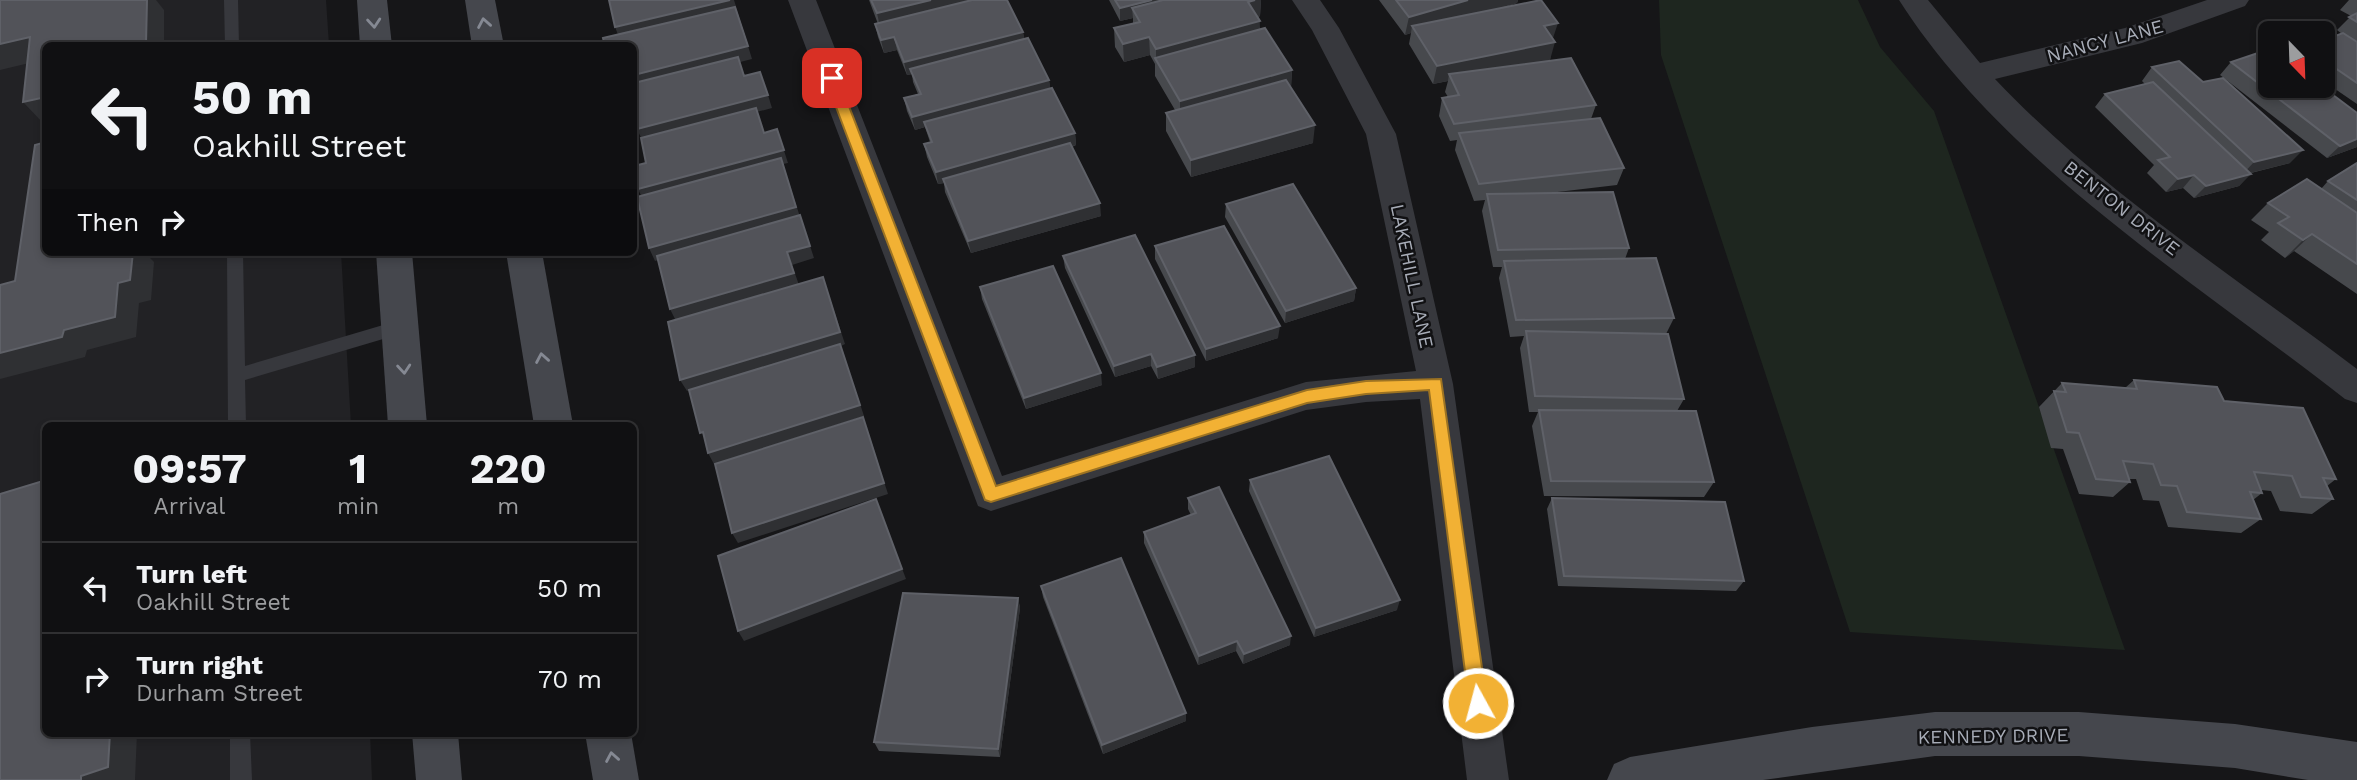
<!DOCTYPE html>
<html lang="en">
<head>
<meta charset="utf-8">
<style>
  body { margin:0; font-family:"Work Sans",sans-serif; background:#1e1e20; color:#f1f3f6; height:100vh; display:flex; flex-direction:column; font-size:26px; white-space:nowrap }
  * { box-sizing:border-box; margin:0 }
  p { font-size:23px; color:#9c9d9f }
  .icon { flex:none; width:38px; height:38px; fill:none; stroke:currentColor; stroke-width:2; stroke-linecap:round; stroke-linejoin:round }
  .map { position:relative; flex:1; overflow:hidden }
  .drawer { position:absolute; left:42px; top:422px; width:595px; height:315px; display:flex; flex-direction:column; background:#101012; border-radius:10px; box-shadow:0 4px 10px #0003,0 0 0 2px #303032 }
  .drawer>* { flex:none }
  .banner { position:absolute; left:42px; top:42px; width:595px; height:214px; border-radius:10px; box-shadow:0 4px 10px #0003,0 0 0 2px #303032; background:#101012; color:#f1f3f6; overflow:hidden }
  .needle { width:46px; rotate:157deg }
  .fabs { position:absolute; left:2258px; top:21px; display:grid; gap:14px }
  .fabs a { display:grid; place-items:center; width:77px; height:77px; border-radius:10px; background:#101012; box-shadow:0 4px 10px #0003,0 0 0 2px #303032; font-size:35px }
  .pin { position:absolute; display:grid; place-items:center; width:60px; height:60px; color:#fff; margin:-30px; border-radius:14px; box-shadow:0 4px 10px #0006 }
  .me { position:absolute; width:77px; margin:-38px; rotate:353deg; stroke-linejoin:round; filter:drop-shadow(0 0 5px #0008) }
  .turn { display:flex; align-items:center; gap:24px; height:147px; padding:0 35px; font-size:32px }
  .turn .icon { width:91px; height:91px; stroke-width:2.5 }
  .turn b { display:block; font-size:49px; line-height:60px }
  .then { display:flex; align-items:center; height:66px; padding:0 35px; background:#0003; gap:14px; font-size:26px }
  .eta { display:flex; justify-content:space-evenly; align-items:center; height:119px; text-align:center }
  .eta b { font-size:42px; font-weight:700; line-height:49px }
  ul { padding:0; list-style:none }
  li { display:flex; align-items:center; gap:21px; height:91px; padding:0 35px; border-top:2px solid #303032 }
  li div { flex:1 }
  li b { display:block; font-size:26px }
  li em { font-style:normal }
  .map>svg:first-child { display:block }
  .built { fill:#222225 }
  .green { fill:#1e261f }
  .lines { fill:none; stroke-linecap:round; stroke-linejoin:round }
  .lane { fill:#37383d; fill-rule:evenodd }
  .street { fill:#37383d; fill-rule:evenodd }
  .secondary { fill:#45474d; fill-rule:evenodd }
  .wall { fill:#47494d }
  .shaded-wall { fill:#2f3033 }
  .building { fill:#525359; stroke:#5f6168; stroke-width:2 }
  .oneway { stroke:#858993 }
  .route { fill:#f2b134; stroke:#9d7322; stroke-width:2 }
  .labels { text-anchor:middle; dominant-baseline:central; stroke-width:5; stroke-linejoin:round; paint-order:stroke }
  .street-label { font-size:19px; fill:#a8adb8; stroke:#111113 }
</style>
</head>
<body>
<div class="map">
<svg width="2357" height="780" viewBox="0 0 2357 780">
  <rect width="100%" height="100%" fill="#161618"/>
  <!-- built -->
  <path class="built" d="M0,0h326l3,45 -283,1v206h295l10,173h-305v308h324l2,47h-372z"/>
  <!-- green -->
  <path class="green" d="M1659,0h199l22,47 54,64 191,539 -275,-18 -189,-577z"/>
  <g class="lines">
    <!-- lane -->
    <g class="lane">
      <path d="M224,0h14l1,46h-14z"/>
      <path d="M227,252h16l2,114 155,-46 6,2 2,5 -2,5 -6,2 -155,46 1,45h-18z"/>
      <path d="M230,733h20l2,47h-22z"/>
    </g>
    <!-- street -->
    <g class="street">
      <path d="M788,0h28l186,476 304,-94 110,-11 -50,-237 -54,-104 -20,-30h28l19,28 57,106 57,250 56,396h-42l-47,-381 -54,3 -60,8 -315,101 -13,-5z"/>
      <path d="M1899,0h29l52,63 145,-35 82,-28h42l-4,6 -103,37 -147,36c107,113 239,197 362,290v34l-12,-4c-151,-118 -342,-236 -446,-399z"/>
    </g>
    <!-- secondary -->
    <g class="secondary">
      <path d="M357,0h30l5,46h-32z"/>
      <path d="M465,0h30l9,46h-32z"/>
      <path d="M376,252h36l15,173h-39z"/>
      <path d="M506,252h36l31,173h-39z"/>
      <path d="M1935,712h144l156,12 122,18v38h-49l-73,-12 -156,-12h-144l-172,24h-156l7,-16 16,-7 182,-30z"/>
      <path d="M412,733h46l4,47h-46z"/>
      <path d="M585,733h46l8,47h-46z"/>
    </g>
  </g>
  <!-- wall -->
  <g class="wall">
    <path d="M869,0h138l16,32 1,7 25,41 1,8 25,45 1,12 -4,2 29,69 -130,37 -26,-61 -1,-9 -6,1 -11,-27 -3,-13 6,-2 -5,-15 -10,3 -8,-19 -3,-13 14,-4 -5,-12 -1,-8 -5,1 -10,-25 -13,3 -6,-16 -3,-13h3z"/>
    <path d="M1109,0h152l-1,16 -2,1 2,13 32,40 -1,17 22,56 -122,34 -25,-46v-18l9,-3 -20,-34v-12l-5,-9 -26,7 -9,-15 -1,-19 19,-4v-6l-13,3z"/>
    <path d="M1379,0h139l-1,3 -15,5 51,31 -3,21 -17,3 63,42 -5,14 33,49 -7,17 -68,8 80,55 -4,11 49,59 -8,16 18,65 -7,12 37,71 -10,15 -160,-1 -12,-70 6,-14h-9l-9,-64 4,-12 -14,1 -11,-59 3,-11h-9l-11,-56 3,-11 -11,1 -19,-51 2,-10 -7,1 -11,-25 3,-18 6,-1 -3,-5 3,-11 -15,3 -24,-40 2,-11 -6,2z"/>
    <path d="M2349,0h8v104l-35,-24v-47l8,5 12,-4 -5,-4 14,-14 -11,-6z"/>
    <path d="M2231,62l126,51v34l-30,11 -107,-83z"/>
    <path d="M2152,67l138,96 -39,10 -12,13 -45,12 -11,-10 -17,4 -19,-19 7,-8 -59,-58 10,-13 40,-10 -3,-3z"/>
    <path d="M2357,163v131l-63,-43 -9,7 -24,-18 8,-8 -18,-12 17,-17 53,-14 7,-8z"/>
    <path d="M1226,204l130,84 -2,13 -69,22 -60,-106z"/>
    <path d="M1155,246l123,92 -72,23 -51,-102z"/>
    <path d="M1063,256l132,99v12l-37,12 -7,-13 -36,11 -50,-109z"/>
    <path d="M980,287l122,98 -76,24 -44,-110z"/>
    <path d="M2134,380l90,21 112,78 -9,7 6,13 -21,15 -32,-3 -9,-20 -10,-1 1,3 -9,7 8,19 -20,14 -73,-6 -9,-26 -16,-1 -7,-21h-7l1,3 -17,15 -34,-3 -16,-45 -12,-1 -12,-41 23,-24 63,5z"/>
    <path d="M1250,480l147,130 -83,27 -65,-146z"/>
    <path d="M1188,498l102,147 -47,19 -7,-13 -38,14 -54,-122v-11l47,-17 -3,-6z"/>
    <path d="M1552,498l192,83 -8,10 -178,-5 -11,-77z"/>
    <path d="M1041,586l145,127v8l-83,33 -60,-157z"/>
    <path d="M1018,598l2,10 -20,149 -121,-6 -5,-9z"/>
  </g>
  <!-- shaded-wall -->
  <g class="shaded-wall">
    <path d="M143,0h13l8,10v36h-25z"/>
    <path d="M730,0h4l18,59 -118,30v-14l-19,-48z"/>
    <path d="M931,0h55l-106,27 -3,-14z"/>
    <path d="M1152,0h53l-73,8 1,10 -13,3v-13z"/>
    <path d="M1255,0h6l-1,16 -13,4 1,-18z"/>
    <path d="M1468,0h50l-1,3 -101,29 -4,-6 -1,7 -6,2 4,-18z"/>
    <path d="M1260,21l-1,18 -103,21v-11z"/>
    <path d="M1558,23l-6,18 -8,-15z"/>
    <path d="M1023,32l2,13 -115,24 2,5 -5,1 -3,-13z"/>
    <path d="M30,37l16,22 -46,11v-26z"/>
    <path d="M894,37l3,13 -13,3 -3,-13z"/>
    <path d="M1149,37l1,18 -26,7 -1,-18z"/>
    <path d="M1555,42l-5,18 -98,20 -3,-6 -1,7 -15,3 4,-18z"/>
    <path d="M1292,70l-1,18 -111,31v-18z"/>
    <path d="M1049,80l2,13 -127,29 1,5 -10,3 -3,-13z"/>
    <path d="M768,95l4,13 -129,34 -6,-13z"/>
    <path d="M46,97v26l-2,1 -21,-22z"/>
    <path d="M1315,125l-2,18 -122,34v-17z"/>
    <path d="M777,129l11,34 -5,1 18,56 -146,41 -6,-13 -5,-46 -6,-13z"/>
    <path d="M1075,133l1,12 -132,38 -1,-4 1,4 -6,1 -2,-12z"/>
    <path d="M2357,139v8l-30,11 13,-12z"/>
    <path d="M2303,150l-13,13 -48,12 12,-13z"/>
    <path d="M2251,174l-12,12 -45,12 12,-12z"/>
    <path d="M2194,175l-11,13 -17,4 12,-13z"/>
    <path d="M1100,203l1,13 -130,37 -3,-12z"/>
    <path d="M800,215l14,43 -22,7 7,20 -123,36 -6,-12 117,-57z"/>
    <path d="M2312,234l-18,17 -9,7 18,-18z"/>
    <path d="M117,252h27l10,10 -3,38 -12,3 -3,34 -49,13 -2,7 -85,22v-26l64,-23 54,-47z"/>
    <path d="M823,277l22,67 -4,2 23,70 -150,48 -6,-11 133,-107 -154,45 -7,-11z"/>
    <path d="M1356,288l-2,13 -69,22 1,-12z"/>
    <path d="M1280,326l-2,12 -72,23v-12z"/>
    <path d="M1151,354v12l-36,11 -1,-11z"/>
    <path d="M1195,355v12l-37,12 -1,-12z"/>
    <path d="M1101,373l1,12 -76,24 -2,-11z"/>
    <path d="M867,428l21,66 -150,49 -6,-10z"/>
    <path d="M876,499l30,80 -162,62 -6,-10z"/>
    <path d="M1018,598l2,10 -20,149 -2,-8z"/>
    <path d="M1400,600l-3,10 -83,27 2,-9z"/>
    <path d="M1291,636l-1,9 -47,19 1,-10z"/>
    <path d="M1237,641l-1,10 -38,14 1,-9z"/>
    <path d="M1186,713v8l-83,33 -1,-9z"/>
    <path d="M110,733h27l-2,47h-54v-4z"/>
  </g>
  <!-- building -->
  <g class="building">
    <path d="M0,0h147l-1,44 -7,2h-93v51l-23,5 7,-65 -30,7z"/>
    <path d="M609,0h121l-115,27z"/>
    <path d="M871,0h60l-54,13z"/>
    <path d="M972,0h35l16,32 -119,30 -10,-25 -13,3 -6,-16z"/>
    <path d="M1115,0h37l-32,8z"/>
    <path d="M1163,0h92l-7,2 12,19 -104,28 -7,-12 -26,7 -9,-16 26,-6 -8,-14z"/>
    <path d="M1396,0h72l-59,17z"/>
    <path d="M1541,0l17,23 -14,3 11,16 -118,24 -25,-40z"/>
    <path d="M735,7l13,39 -114,29v-29h-29l-2,-8z"/>
    <path d="M2357,13v9l-8,-5z"/>
    <path d="M2304,21l18,12h-36l-5,-3z"/>
    <path d="M1265,28l27,42 -112,31 -25,-43z"/>
    <path d="M2322,33l8,5 13,-5 14,9v41l-35,-24z"/>
    <path d="M1028,38l21,42 -137,37 -8,-19 17,-4 -11,-25z"/>
    <path d="M2270,49v37h51l36,27v26l-17,7 -109,-84z"/>
    <path d="M738,57l6,19 16,-4 8,23 -131,34 -3,-13v-33z"/>
    <path d="M1571,58l25,47 -142,19 -12,-26 17,-3 -10,-21z"/>
    <path d="M2179,61l24,21 20,-4 80,72 -49,12 -102,-95z"/>
    <path d="M1286,80l29,45 -124,35 -25,-47z"/>
    <path d="M2153,82l98,92 -45,12 -12,-11 -16,4 -20,-19 12,-3 -65,-63z"/>
    <path d="M1052,88l23,45 -139,39 -12,-28 8,-2 -8,-20z"/>
    <path d="M756,108l8,25 13,-4 7,21 -146,39 -4,-23 12,-3 -5,-25z"/>
    <path d="M1600,118l24,50 -145,16 -20,-51z"/>
    <path d="M46,142v110h87l-3,28 -12,3 -3,34 -51,13 -2,7 -62,16v-68l15,-4 20,-136z"/>
    <path d="M1070,143l30,60 -132,38 -25,-62z"/>
    <path d="M781,158l15,49 -147,41 -12,-51z"/>
    <path d="M2357,163v37l-29,-19z"/>
    <path d="M2307,179l50,34v51l-45,-30 -9,6 -25,-17 11,-6 -21,-14z"/>
    <path d="M1293,184l63,104 -70,23 -60,-107z"/>
    <path d="M1613,192l16,56 -131,2 -11,-56z"/>
    <path d="M800,215l10,31 -23,6 7,21 -124,36 -13,-53z"/>
    <path d="M1224,226l56,100 -74,23 -51,-103z"/>
    <path d="M1135,235l60,120 -38,12 -6,-13 -37,12 -51,-110z"/>
    <path d="M1656,258l18,60 -158,2 -12,-59z"/>
    <path d="M1053,266l48,107 -77,25 -44,-111z"/>
    <path d="M823,277l17,55 -160,48 -12,-58z"/>
    <path d="M1526,331l142,3 16,65 -149,-3z"/>
    <path d="M840,344l20,61 -152,48 -5,-21 -3,1 -11,-43z"/>
    <path d="M2134,380l83,7 7,14 79,7 33,71 -13,-1 10,21 -32,-2 -9,-21 -38,-4 8,21 -12,-1 11,27 -74,-7 -10,-26 -16,-1 -8,-21 -30,-3 7,21 -34,-3 -17,-46 -12,-1 -13,-41 12,1 -4,-9 75,6z"/>
    <path d="M1539,410l157,1 18,71 -163,-1z"/>
    <path d="M863,417l21,66 -152,50 -17,-69z"/>
    <path d="M1329,456l71,144 -84,28 -66,-148z"/>
    <path d="M46,480v253h64l-2,34 -27,9v4h-81v-286z"/>
    <path d="M1219,487l72,149 -47,18 -7,-13 -38,15 -55,-124 52,-19 -8,-15z"/>
    <path d="M1552,498l173,4 19,79 -180,-5z"/>
    <path d="M876,499l26,70 -164,62 -20,-75z"/>
    <path d="M1121,558l65,155 -84,32 -61,-159z"/>
    <path d="M903,593l115,5 -20,151 -124,-7z"/>
  </g>
  <!-- one-way arrows -->
  <defs><path id="oneway-chevron" d="M-2-3.5L2.5 0L-2 3.5" fill="none" stroke-width="1.6" stroke-linecap="round" stroke-linejoin="round" transform="scale(1.75)"/></defs>
  <g class="oneway">
    <use href="#oneway-chevron" transform="translate(374 23) rotate(85)"/>
    <use href="#oneway-chevron" transform="translate(484 23) rotate(-100)"/>
    <use href="#oneway-chevron" transform="translate(542 358) rotate(-100)"/>
    <use href="#oneway-chevron" transform="translate(404 369) rotate(85)"/>
    <use href="#oneway-chevron" transform="translate(612 757) rotate(-100)"/>
  </g>
  <!-- route -->
  <path class="route" d="M832,74l6,4 158,408 311,-96 59,-9 75,-2 46,324 -2,6 -7,3 -7,-3 -2,-6 -40,-313 -63,4 -59,9 -316,99 -6,-2 -160,-422z"/>
  <g class="labels">
    <!-- street labels -->
    <g class="street-label">
      <text transform="translate(2105 41) rotate(-15)">NANCY LANE</text>
      <text transform="translate(2122 208) rotate(38)">BENTON DRIVE</text>
      <text transform="translate(1412 276) rotate(78)">LAKEHILL LANE</text>
      <text transform="translate(1993 736) rotate(-1)">KENNEDY DRIVE</text>
    </g>
  </g>
</svg>
<div class="fabs">
<a><svg class="needle" viewBox="-14 -14 28 28"><path d="M0-13l5 13h-10z" fill="#e53935"/><path d="M0 13l5-13h-10z" fill="#9c9d9f"/></svg></a>
</div>
<div class="pin" style="left:832px;top:78px;background:#d93025"><svg class="icon" aria-label="arrive" viewBox="0 0 24 24"><path d="M6 21V4h12l-3 4 3 4H6"/></svg></div>
<svg class="me" style="left:1478px;top:703px" viewBox="-20 -20 40 40"><circle r="17" fill="#f2b134" stroke="#fff" stroke-width="3"/><path d="M0-11L8 9 0 5-8 9z" fill="#fff"/></svg>
<div class="banner">
<div class="turn"><svg class="icon" aria-label="left" viewBox="0 0 24 24"><path d="M17 20v-9H6M10 6l-5 5 5 5"/></svg><div><b>50 m</b>Oakhill Street</div></div>
<div class="then">Then<svg class="icon" aria-label="right" viewBox="0 0 24 24"><path d="M7 20v-9h11M14 6l5 5-5 5"/></svg></div>
</div>
<section class="drawer">
<div class="eta">
<div><b>09:57</b><p>Arrival</p></div>
<div><b>1</b><p>min</p></div>
<div><b>220</b><p>m</p></div>
</div>
<ul>
<li><svg class="icon" aria-label="left" viewBox="0 0 24 24"><path d="M17 20v-9H6M10 6l-5 5 5 5"/></svg><div><b>Turn left</b><p>Oakhill Street</p></div><em>50 m</em></li>
<li><svg class="icon" aria-label="right" viewBox="0 0 24 24"><path d="M7 20v-9h11M14 6l5 5-5 5"/></svg><div><b>Turn right</b><p>Durham Street</p></div><em>70 m</em></li>
</ul>
</section>
</div>
</body>
</html>
